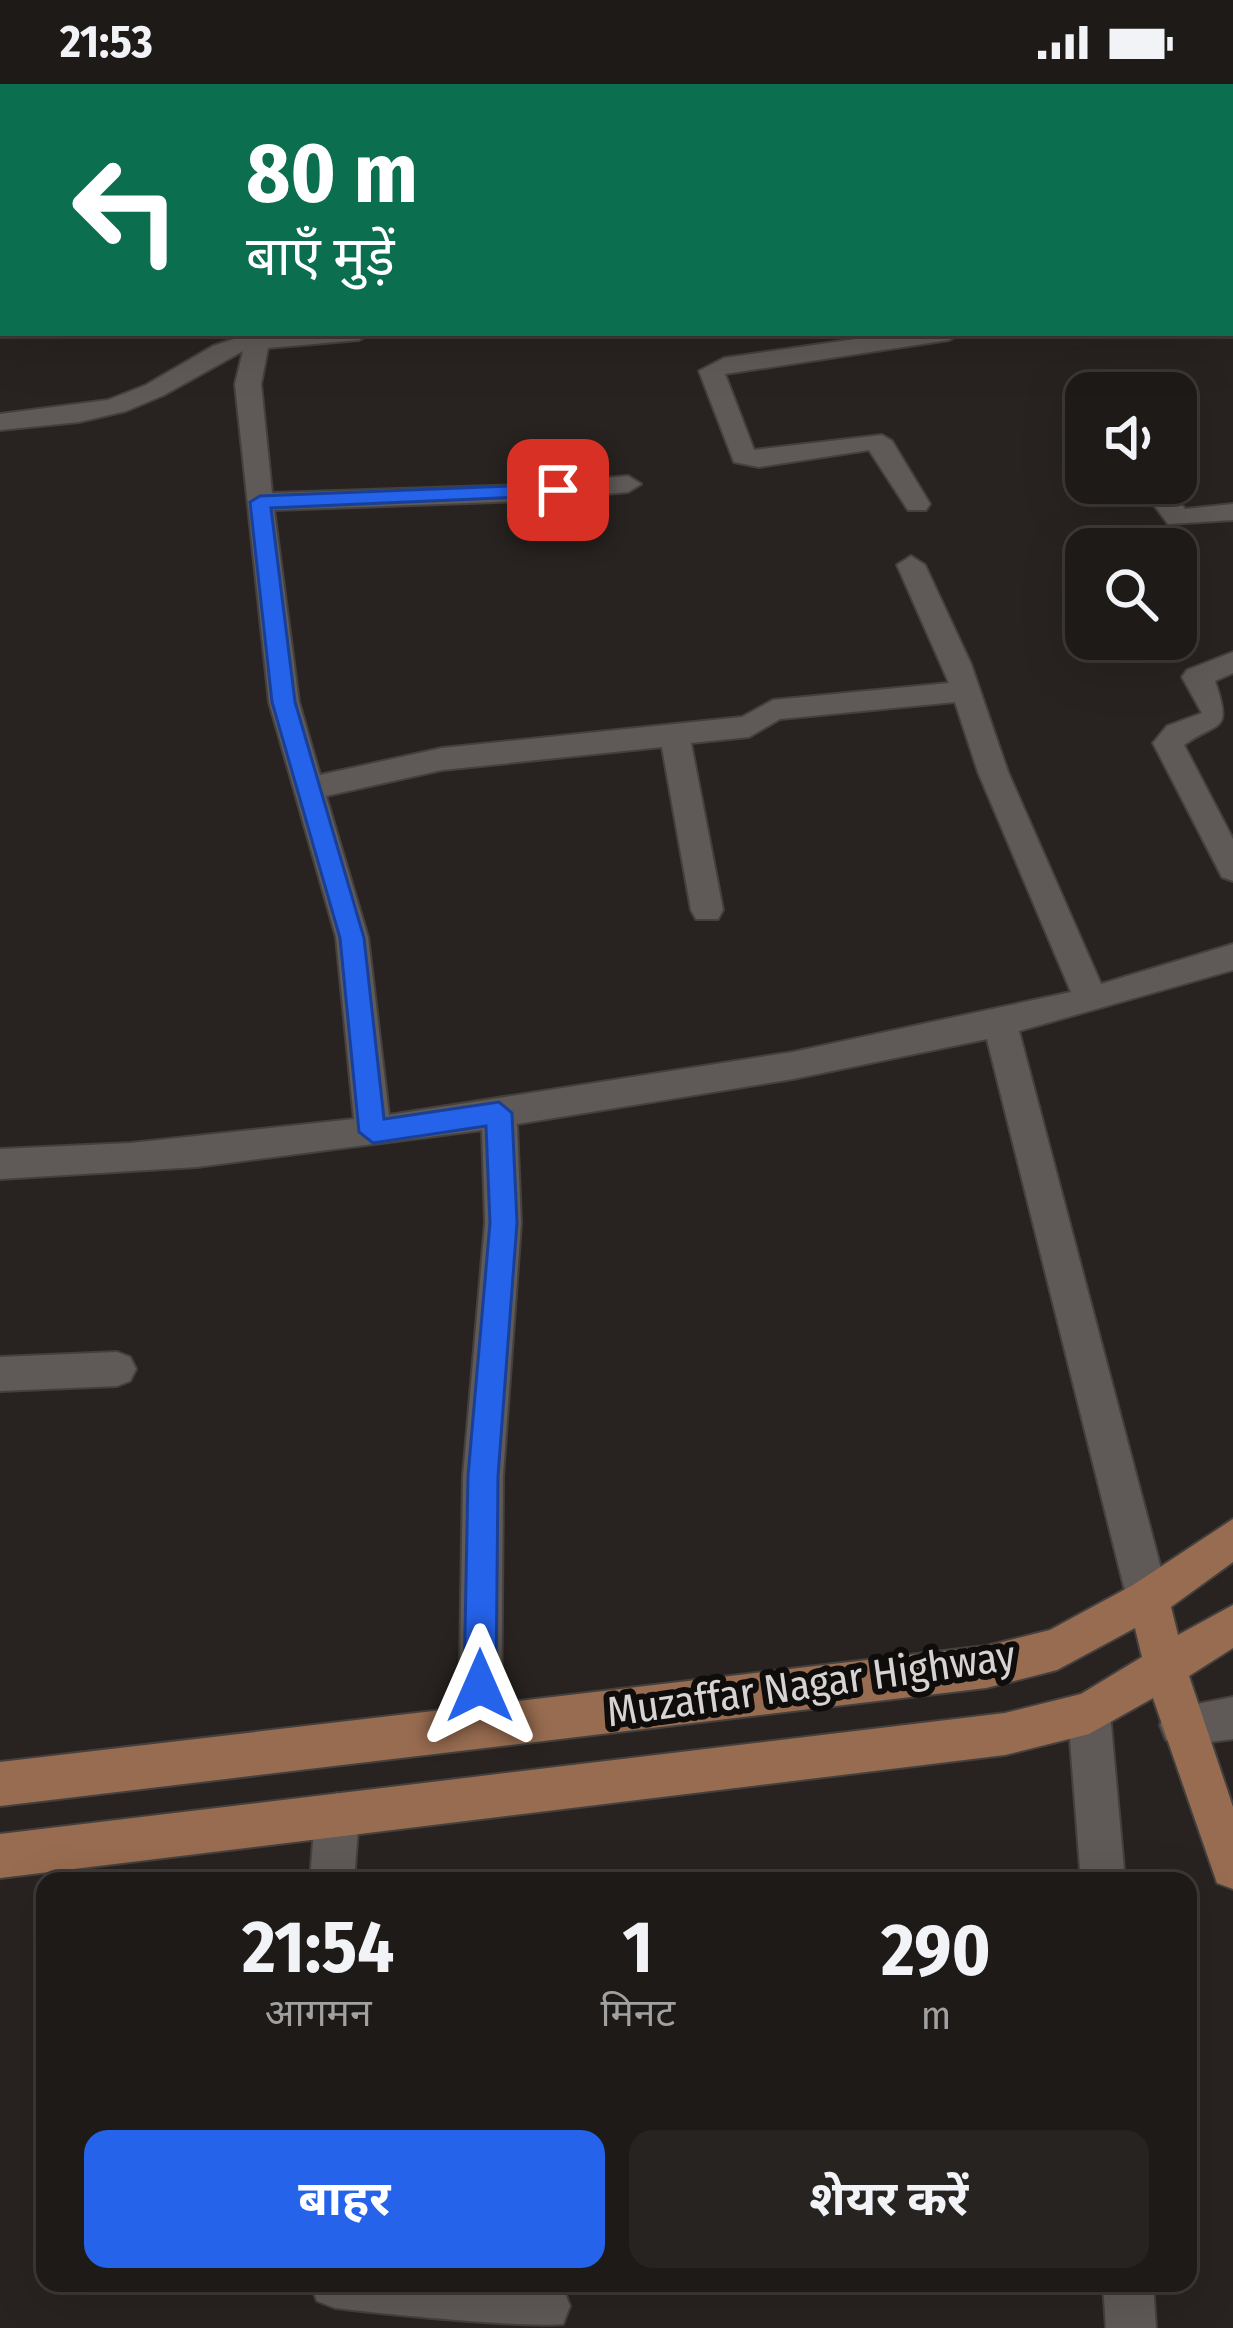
<!DOCTYPE html>
<html lang="hi">
<head>
<meta charset="utf-8">
<style>
  body { margin:0; font-family:"Fira Sans Condensed","Noto Sans Devanagari",sans-serif; background:#262321; color:#f1f3f6; height:100vh; display:flex; flex-direction:column; font-size:45px; white-space:nowrap }
  * { box-sizing:border-box; margin:0 }
  p { font-size:39px; color:#a1a1a2 }
  .icon { flex:none; width:66px; height:66px; fill:none; stroke:currentColor; stroke-width:2; stroke-linecap:round; stroke-linejoin:round }
  .map { position:relative; flex:1; overflow:hidden }
  .panel { position:absolute; left:36px; top:1788px; width:1161px; height:420px; display:flex; flex-direction:column; background:#1e1a18; border-radius:24px; box-shadow:0 12px 48px #0002,0 0 0 3px #3c3837 }
  .panel>* { flex:none }
  .hud { position:absolute; left:0px; top:0px; width:1233px; height:252px; box-shadow:0 12px 48px #0002,0 0 0 3px #3c3837; background:#0b6e4f; color:#fff; overflow:hidden }
  .controls { position:absolute; left:1065px; top:288px; display:grid; gap:24px }
  .controls a { display:grid; place-items:center; width:132px; height:132px; border-radius:24px; background:#1e1a18; box-shadow:0 12px 48px #0002,0 0 0 3px #3c3837; font-size:60px }
  .pin { position:absolute; display:grid; place-items:center; width:102px; height:102px; color:#fff; margin:-51px; border-radius:24px; box-shadow:0 6px 18px #0006 }
  .me { position:absolute; width:132px; margin:-66px; rotate:0deg; stroke-linejoin:round; filter:drop-shadow(0 0 9px #0008) }
  .turn { display:flex; align-items:center; gap:42px; height:252px; padding:0 48px; font-size:54px }
  .turn .icon { width:156px; height:156px; stroke-width:2.5 }
  .turn b { display:block; font-size:84px; line-height:102px }
  .eta { display:flex; justify-content:space-evenly; align-items:center; height:204px; text-align:center }
  .eta b { font-size:72px; font-weight:700; line-height:84px }
  .primary-button { display:flex; gap:24px; margin-top:auto; padding:24px 48px }
  .primary-button a { flex:1; height:138px; border-radius:24px; background:#2563eb; color:#fff; font-size:48px; font-weight:700; line-height:138px; text-align:center }
  .primary-button a+a { background:#262321; color:#f1f3f6 }
  .status { display:flex; justify-content:space-between; align-items:center; height:84px; padding:0 60px; background:#1e1a18; direction:ltr }
  .status svg { height:33px; fill:currentColor }
  .map>svg:first-child { display:block }
  .lines { fill:none; stroke-linecap:round; stroke-linejoin:round }
  .minor-casing { stroke:#44403e; stroke-width:4 }
  .major-casing { stroke:#44403e; stroke-width:4 }
  .minor { fill:#5f5a57; fill-rule:evenodd }
  .major { fill:#986c50; fill-rule:evenodd }
  .route { fill:#2563eb; stroke:#184099; stroke-width:3 }
  .labels { text-anchor:middle; dominant-baseline:central; stroke-width:12; stroke-linejoin:round; paint-order:stroke }
  .street-label { font-size:42px; fill:#d7d3d2; stroke:#0f0d0c }
</style>
</head>
<body>
<div class="status"><b>21:53</b><svg viewBox="0 0 49 12"><path d="M0 12V9h3v3zM5 12V6h3v6zM10 12V3h3v9zM15 12V0h3v12zM26 1h20v11H26zM47 4h2v5h-2z"/></svg></div>
<div class="map">
<svg width="1233" height="2244" viewBox="0 0 1233 2244">
  <rect width="100%" height="100%" fill="#282320"/>
  <g class="lines">
    <defs>
      <g id="minor">
        <path d="M69,0h22l-23,3z"/>
        <rect x="410" y="0" width="22" height="3"/>
        <rect x="601" y="0" width="22" height="3"/>
        <rect x="734" y="0" width="22" height="3"/>
        <rect x="862" y="0" width="22" height="3"/>
        <path d="M1035,0h22l2,3h-22z"/>
        <path d="M1078,0h41l-43,3z"/>
        <path d="M1201,0h23l2,3h-23z"/>
        <rect x="0" y="33" width="3" height="14"/>
        <path d="M1233,184v14l-3,1v-14z"/>
        <path d="M0,226h3l-3,15z"/>
        <path d="M371,249l-12,7 -91,8 -7,36 11,109 251,-8 105,-9 13,8 -13,8 -105,9 -249,9 25,192 21,73 122,-27 300,-31 31,-17 176,-17 -52,-118 14,-9 14,9 46,99 37,108 93,212 132,-40v26l-214,61 150,568 -6,14 -15,6 -15,-6 -6,-14 -140,-560 -194,40 -276,45 4,99 -18,253 -2,251 -6,15 -15,6 -15,-6 -6,-15 4,-251 22,-253 -3,-93 -285,37 -197,12v-30l131,-6 223,-24 -18,-182 -67,-235 -34,-318 8,-33 -79,44 -38,16 -47,11 -79,8v-16l108,-14 38,-15 67,-39 33,-11zM955,618l23,70 93,220 -278,60 -404,63 -21,-178 -42,-141 116,-26 220,-23 29,163 5,9h22l5,-9 -32,-167 58,-6 31,-18z"/>
        <path d="M897,249h64l-12,7 -224,34 29,76 128,-15 10,6 38,63 -4,6h-18l-39,-60 -110,17 -25,-5 -35,-91 25,-13z"/>
        <path d="M1081,291l9,3 12,15h-16v7l-18,-17z"/>
        <path d="M1138,399h27l20,26 48,-5v16l-65,4z"/>
        <path d="M1233,568v21l-18,8c18,54 3,39 -31,64l49,94v42l-11,-4 -69,-134 14,-17 35,-13 -20,-36 5,-7z"/>
        <path d="M117,1268l13,5 6,12 -6,12 -13,5 -117,5v-34z"/>
        <path d="M1089,1608l15,6 6,15 15,168h-44l-13,-168 6,-15z"/>
        <path d="M1233,1613v42l-52,7 -15,-6 -6,-15 6,-15z"/>
        <path d="M337,1709l16,6 6,16 -5,66h-44l5,-66 6,-16z"/>
        <path d="M310,2199h240l13,5 7,18 -7,18c-40,4 -179,-10 -228,-16l-18,-7z"/>
        <path d="M1103,2199h50l3,45h-50z"/>
      </g>
      <path id="major" d="M1233,1435v43l-62,45 7,28 55,-30v43l-44,28 44,131v82l-16,-6 -64,-185 -64,36 -84,21 -1005,123v-44l1005,-121 76,-19 61,-37 -7,-29 -78,42 -71,18 -986,118v-44l986,-116 64,-16 83,-45z"/>
    </defs>
    <!-- minor casing -->
    <use href="#minor" class="minor-casing"/>
    <!-- major casing -->
    <use href="#major" class="major-casing"/>
    <!-- minor -->
    <use href="#minor" class="minor"/>
    <!-- major -->
    <use href="#major" class="major"/>
  </g>
  <!-- route -->
  <path class="route" d="M558,400l7,2v9l-294,13 24,194 69,236 20,181 115,-17 13,11 5,110 -19,253 -2,210 -5,11 -11,5 -12,-5 -4,-11 4,-210 22,-253 -4,-97 -113,17 -14,-11 -19,-194 -68,-236 -22,-200 10,-6z"/>
  <g class="labels">
    <!-- street labels -->
    <g class="street-label">
      <text transform="translate(811 1600) rotate(-8)">Muzaffar Nagar Highway</text>
    </g>
  </g>
</svg>
<div class="controls">
<a><svg class="icon" aria-label="sound" viewBox="0 0 24 24"><path d="M4 9h4l5-4v14l-5-4H4zM17 9q2 3 0 6"/></svg></a>
<a><svg class="icon" aria-label="search" viewBox="0 0 24 24"><circle cx="10" cy="10" r="6"/><path d="M15 15l6 6"/></svg></a>
</div>
<div class="pin" style="left:558px;top:406px;background:#d93025"><svg class="icon" aria-label="arrive" viewBox="0 0 24 24"><path d="M6 21V4h12l-3 4 3 4H6"/></svg></div>
<svg class="me" style="left:480px;top:1602px" viewBox="-20 -20 40 40"><path d="M0-17L14 15 0 8-14 15z" fill="#2563eb" stroke="#fff" stroke-width="4"/></svg>
<div class="hud">
<div class="turn"><svg class="icon" aria-label="left" viewBox="0 0 24 24"><path d="M17 20v-9H6M10 6l-5 5 5 5"/></svg><div><b>80 m</b>बाएँ मुड़ें</div></div>
</div>
<section class="panel">
<div class="eta">
<div><b>21:54</b><p>आगमन</p></div>
<div><b>1</b><p>मिनट</p></div>
<div><b>290</b><p>m</p></div>
</div>
<div class="primary-button"><a>बाहर</a><a>शेयर करें</a></div>
</section>
</div>
</body>
</html>
